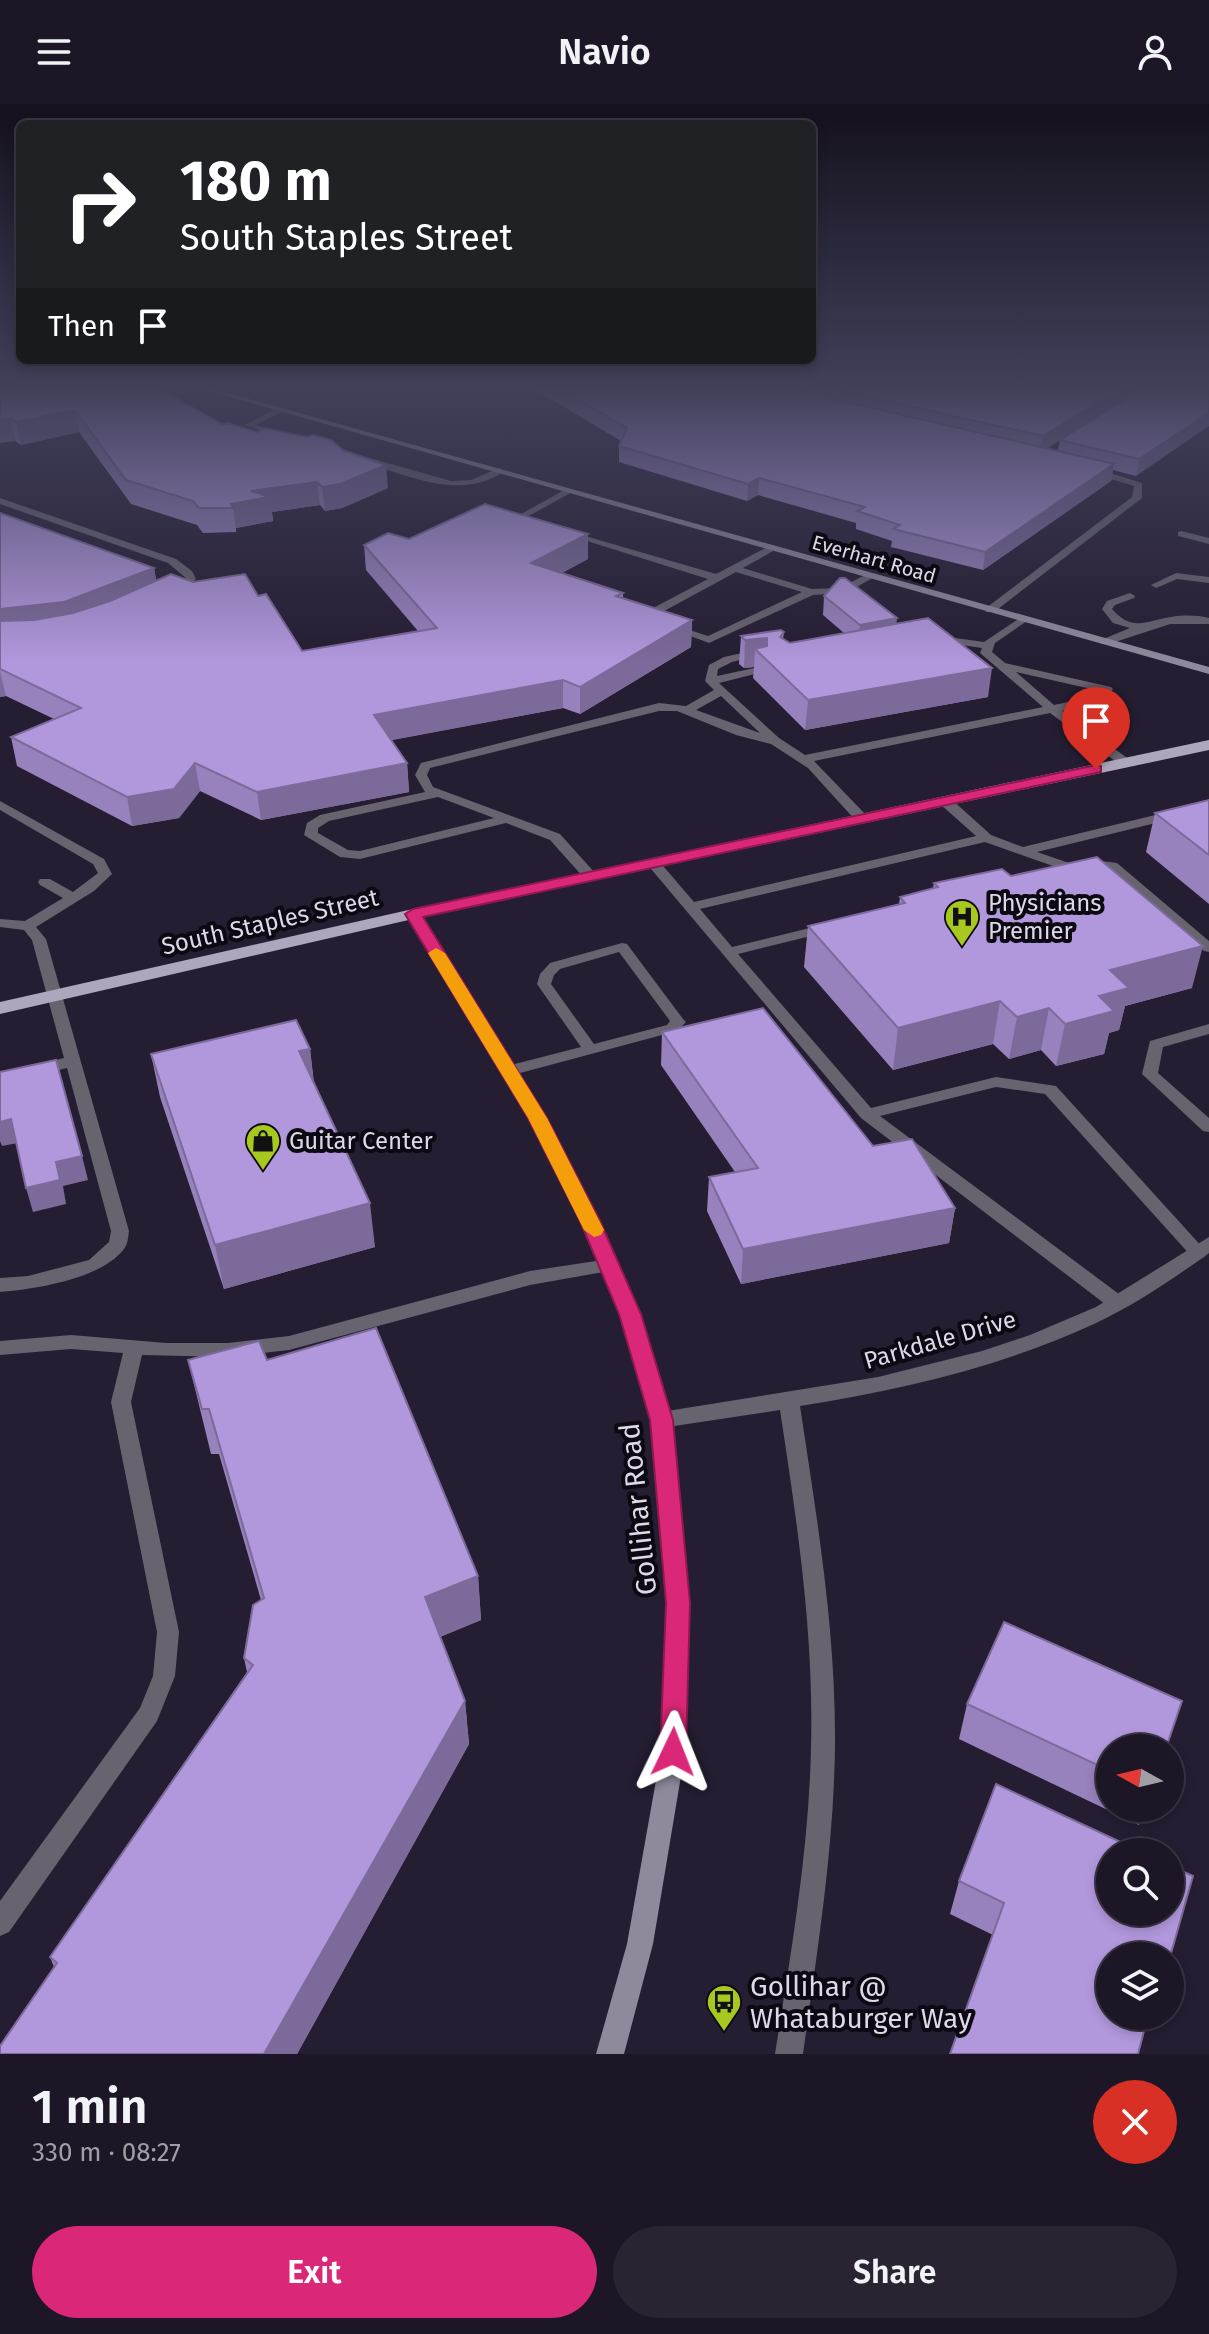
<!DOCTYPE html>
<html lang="en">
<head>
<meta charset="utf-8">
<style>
  body { margin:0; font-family:"Fira Sans",sans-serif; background:#292332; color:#f1f3f6; height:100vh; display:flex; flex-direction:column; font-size:30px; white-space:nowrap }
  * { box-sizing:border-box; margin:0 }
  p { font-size:26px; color:#a09fa7 }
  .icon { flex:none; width:44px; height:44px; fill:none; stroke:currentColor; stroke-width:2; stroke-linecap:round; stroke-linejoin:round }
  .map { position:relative; height:1950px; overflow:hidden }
  .details { display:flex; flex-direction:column; background:#1c1626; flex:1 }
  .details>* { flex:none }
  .guide { position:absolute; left:16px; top:16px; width:800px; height:244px; border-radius:12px; box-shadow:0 4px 12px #0003,0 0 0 2px #3a3543; background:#202124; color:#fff; overflow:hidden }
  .needle { width:52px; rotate:278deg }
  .buttons { position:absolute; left:1096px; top:1630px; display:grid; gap:16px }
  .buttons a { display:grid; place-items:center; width:88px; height:88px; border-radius:50%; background:#1c1626; box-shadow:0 4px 12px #0003,0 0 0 2px #3a3543; font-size:40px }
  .pin { position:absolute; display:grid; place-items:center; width:68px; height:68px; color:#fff; margin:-82px -34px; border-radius:50% 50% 50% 0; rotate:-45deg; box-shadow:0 0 8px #0007 }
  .pin .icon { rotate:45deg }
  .me { position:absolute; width:88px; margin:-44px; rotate:2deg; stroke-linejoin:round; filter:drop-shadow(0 0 6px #0008) }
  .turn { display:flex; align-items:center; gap:28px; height:168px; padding:0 32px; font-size:36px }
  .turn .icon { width:104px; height:104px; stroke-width:2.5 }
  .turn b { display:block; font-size:56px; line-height:68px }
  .then { display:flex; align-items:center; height:76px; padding:0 32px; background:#0003; gap:16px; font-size:30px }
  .round { display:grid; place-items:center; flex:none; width:84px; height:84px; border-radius:42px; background:#292332 }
  .overview { display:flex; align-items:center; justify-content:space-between; height:136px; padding:0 32px }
  h1 { font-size:48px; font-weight:600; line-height:60px }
  .cta { display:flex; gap:16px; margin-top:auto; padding:16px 32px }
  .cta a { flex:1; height:92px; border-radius:48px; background:#db2777; color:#fff; font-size:32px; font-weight:600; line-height:92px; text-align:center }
  .cta a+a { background:#292332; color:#f1f3f6 }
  header { display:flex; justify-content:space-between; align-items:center; height:104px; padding:0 32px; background:#1c1626; font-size:36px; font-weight:600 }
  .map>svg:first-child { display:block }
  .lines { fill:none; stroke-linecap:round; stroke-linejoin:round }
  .lane { fill:#67636f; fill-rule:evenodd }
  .street { fill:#67636f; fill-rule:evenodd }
  .secondary { fill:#8f899b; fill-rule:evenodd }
  .primary { fill:#aea6bd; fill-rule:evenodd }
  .wall { fill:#9882bd; fill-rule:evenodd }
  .shaded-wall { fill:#7c6a9a }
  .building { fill:#b197dc; stroke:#7c6a9a; stroke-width:2 }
  .route { fill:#db2777; stroke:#8e194d; stroke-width:2 }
  .slow { fill:#f59e0b }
  .labels { text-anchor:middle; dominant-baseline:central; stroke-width:8; stroke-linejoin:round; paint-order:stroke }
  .far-street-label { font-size:20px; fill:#ded9e8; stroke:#0d0912 }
  .poi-label { font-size:24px; fill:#ded9e8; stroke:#0d0912; text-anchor:start }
  .street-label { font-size:24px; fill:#ded9e8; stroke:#0d0912 }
  .near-street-label { font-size:28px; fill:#ded9e8; stroke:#0d0912 }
  .near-poi-label { font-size:28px; fill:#ded9e8; stroke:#0d0912; text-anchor:start }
</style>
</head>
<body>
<header><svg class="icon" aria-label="menu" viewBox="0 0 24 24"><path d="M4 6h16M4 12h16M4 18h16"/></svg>Navio<svg class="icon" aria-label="person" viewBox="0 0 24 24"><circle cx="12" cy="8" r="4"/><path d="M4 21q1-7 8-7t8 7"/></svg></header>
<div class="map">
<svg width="1209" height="1950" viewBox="0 0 1209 1950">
  <rect width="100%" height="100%" fill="#251d32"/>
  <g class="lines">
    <!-- lane -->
    <g class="lane">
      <path d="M278,304l7,2 -29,15 29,9v4l-41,-13z"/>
      <path d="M366,353l85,24 20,-1 28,-12 5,3c-43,31 -96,4 -141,-9l-2,-2z"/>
      <path d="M566,385l8,2 -47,26 9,3v4l-22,-6z"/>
      <path d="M0,394l176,61 16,12 4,8 -17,16h-8v-4l15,-13 -18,-15 -168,-59z"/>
      <path d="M568,427l148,43 55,-29 4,1v4l-32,18 69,21 28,-1 27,-14 9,2 -30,17 -33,2 -104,48 -40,-15 5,-3 34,11 94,-44 -66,-20 -83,45 -1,3 -12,-1v-4l68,-36 -140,-44z"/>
      <path d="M1181,427l28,7v6l-31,-8v-4z"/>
      <path d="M1176,469l33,4v6l-32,-4 -21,9 -5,-3z"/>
      <path d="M1130,489l5,3 -1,2 -19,7 -3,4c20,23 34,12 59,8 13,-2 25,-2 38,1v6h-39l-61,20h-8v-4l29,-12 -17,-5 -11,-14 5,-8z"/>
      <path d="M1023,512l5,3 -1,2 -32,22 -3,9 13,11 106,24 2,2 -7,12 -44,10 68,49v6h-8l-72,-53 -236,48 53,55v6h-10l-49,-54 -37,-24 -35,-9 -59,-24h-18l-229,57 -3,7 6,12 127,47 35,39 2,3 -2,3h-10l-35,-39 -44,-17 -146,36 -20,-2 -36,-22 3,-12 13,-8 105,-23 -10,-17 6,-12 238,-60 27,3 28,-16 -9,-9 4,-16 15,-8 37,-8 6,3 -2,2 -33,8 -14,7 -1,7 42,-9 6,3 -2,2 -44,11 60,55 26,17 238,-48 -63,-54 2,-5 -48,-7 -6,-3 6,-3 50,7zM1016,568l84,19 -3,5 -43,9zM721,592l39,37 -64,-23zM438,693l56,21 -134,33 -12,-1 -30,-17v-5l11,-7z"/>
      <path d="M945,693l5,1 41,37 32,12 186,-45v8l-172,42 35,12 2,3 -7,4 -82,-29 -285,67 32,38 94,-23 5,1 2,3 -2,3 -93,23 133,154 125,-31 60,9 148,163 3,4 -3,4h-12l-147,-163 -49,-7 -116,29 243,181 2,5 -2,5h-14l-248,-189 -215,-255 7,-4 5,1 36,42 282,-66 -36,-32 -1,-3z"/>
      <path d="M0,697l104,58 8,15 -18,17 -58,36 10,12 83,292c-1,6 -1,13 -5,18 -23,30 -88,40 -124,43v-14l28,-2 61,-16 20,-18 2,-11 -44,-163 -67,16v-10l64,-16 -32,-118 -8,-10 -24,-3v-8l25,2 38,-23 -23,-13 -2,-3 2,-3h10l23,13 25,-19 -5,-9 -93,-54z"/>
      <path d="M1085,755l32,4 92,78v11l-5,-1 -96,-81 -28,-4v-6z"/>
      <path d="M622,839l5,1 56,75 3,3 -9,9 -168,45 -6,-1 -2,-4 2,-4 78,-20 -44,-63 3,-10 10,-11zM619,848l51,69 -3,4 -73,19 -43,-60 3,-9 6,-6z"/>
      <path d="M1209,920v10l-46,13 -5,26 51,45v14l-6,-1 -61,-57 8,-33z"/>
      <path d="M609,1155l6,1 3,5 -3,5 -85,15 -241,65 -61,7 -86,-2 -11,47 48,230 -4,44 -18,45 -148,211 -9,4v-35l140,-193 13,-32 4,-44 -46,-230 12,-49 -52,-4 -71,6v-14l71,-6 95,8h62l61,-7 241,-65z"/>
    </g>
    <!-- street -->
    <g class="street">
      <path d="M1094,364l48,15v15l-148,114h-8v-4l146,-111 2,-11 -43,-13 -2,-2z"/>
      <path d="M1209,1133v16l-5,4c-35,24 -71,49 -110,67 -93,43 -194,66 -294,82 17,113 36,225 35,339 -1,104 -18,207 -32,309h-28c16,-102 34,-204 36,-307 3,-114 -14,-225 -31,-337l-119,18 -7,-3 -3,-5 3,-5 7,-3 217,-35 104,-26 48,-16 66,-28z"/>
    </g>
    <!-- secondary -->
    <g class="secondary">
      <path d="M202,285h12l995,278v7z"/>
      <path d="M413,806l7,4 126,204 53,103 40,93 32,106 18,183 -4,149 -32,192 -29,110h-28l31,-110 34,-192 6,-149 -16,-183 -30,-106 -40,-93 -51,-103 -124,-204z"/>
    </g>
    <!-- primary -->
    <path class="primary" d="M1209,636v10l-796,169 -413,95v-12l413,-93z"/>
  </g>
  <!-- wall -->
  <g class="wall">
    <path d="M0,285l222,35 166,64 -46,20 -17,3 -5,-6 -48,7 1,9 -37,7v4l-33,1 -6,-8 -66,-21 -52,-72 -58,13 -6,-4z"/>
    <path d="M534,285h675l-73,87 -23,-6 -2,11 -128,89 -92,-23 1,-6 -36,-12v-6l-98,-28 -11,6 -128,-39v-16l2,-5zM1060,336l-2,11 -11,-3z"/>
    <path d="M0,409l154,55 2,13 37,1 65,14 44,55 116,-20 -52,-61 -2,-25 45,-6 179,-5v25l-26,14 61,20v5l69,22 -1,27 -111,67 -17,-6 -172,32 16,23 2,29 -148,28 -61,-29 -21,27 -47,8 -115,-60 -6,-29 43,-18 -48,-23 -6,1z"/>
    <path d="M824,492l73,27 91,74 -183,33 -52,-52 1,-11 -10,1 -5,-4 2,-28 43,-4 -1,7 7,4 54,-10 -21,-18z"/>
    <path d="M1209,696v104l-63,-52 9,-39z"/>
    <path d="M1011,772l181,112 -67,18 -6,24 -10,3 -5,21 -48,12 -15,-16 -32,9 -16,-15 -100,26 -89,-103 4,-41 91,-22 1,-7 33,-9 1,-5z"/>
    <path d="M662,928l211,114 82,62 -6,35 -208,41 -34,-73 2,-34 26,-5 -74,-107z"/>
    <path d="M310,945l4,35 61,163 -151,42 -64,-192 -9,-43z"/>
    <path d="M188,1256h79l211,216 3,44 -41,17 25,64 4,43 -172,310h-297l54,-87 -4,-10 197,-285 -3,-14 17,-58 -42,-146h-8z"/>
    <path d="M967,1600l143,44v60h35l-6,17 -180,-86z"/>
    <path d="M959,1777l151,75 -117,-21 -43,-21z"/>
  </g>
  <!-- shaded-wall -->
  <g class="shaded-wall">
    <path d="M1120,285h22l-102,64 3,-17z"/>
    <path d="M75,306l4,22 -58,13 -5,-23z"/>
    <path d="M1209,309v13l-73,50 3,-17z"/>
    <path d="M10,314l5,23 -15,2v-23z"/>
    <path d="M1114,360l-3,17 -128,89 2,-18z"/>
    <path d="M386,361l2,23 -46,20 -17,3 -3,-24z"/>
    <path d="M759,374l-1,17 -11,6 1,-17z"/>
    <path d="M317,378l3,23 -48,7 1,9 -37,7 -3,-20 -2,-4 20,-13z"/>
    <path d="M588,430v25l-56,29 -1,-25z"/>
    <path d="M154,464l5,26 -159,42v-27z"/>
    <path d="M897,514l-2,19 -37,7 2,-19z"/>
    <path d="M692,516l-1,27 -111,67v-27z"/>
    <path d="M767,534l-2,21 -10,-10 -1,18 -10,1 1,-28z"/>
    <path d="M992,564l-4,29 -183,33 3,-30z"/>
    <path d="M0,567l6,25 -6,1z"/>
    <path d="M563,576v28l-186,35 -3,-28z"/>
    <path d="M195,659l5,28 -21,27 -47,8 -5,-29z"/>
    <path d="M407,659l2,29 -148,28 -4,-28z"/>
    <path d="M1203,842l-11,42 -67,18 -6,24 -10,3 -5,21 -48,12 9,-42 34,-28 11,-26z"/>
    <path d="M1000,897l-7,43 -100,26 5,-42z"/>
    <path d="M1049,904l-8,42 -32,9 8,-42z"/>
    <path d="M310,945l5,43 -16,-41z"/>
    <path d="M11,1015l7,24 -16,3 -2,-5v-19z"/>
    <path d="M82,1052l6,24 -25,6 3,18 -33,8 -7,-24 30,-26z"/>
    <path d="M370,1099l5,44 -151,42 -9,-44z"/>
    <path d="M955,1104l-6,35 -208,41 2,-35z"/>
    <path d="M478,1472l3,44 -51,21 -5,-44z"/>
    <path d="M465,1597l4,43 -172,310h-33z"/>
  </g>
  <!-- building -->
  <g class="building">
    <path d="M0,285h160l62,35 6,-1 29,9 8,-4 42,9 6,-2 18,5 12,10 43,15 -46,19 -18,3 -5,-5 -66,9 19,6 -39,7 2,4h-34l-6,-7 -67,-21 -51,-70 -59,12 -6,-4 -10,2z"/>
    <path d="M560,285h231l323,75 -129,88 -92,-23 7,-4 -43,-14 8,-4 -106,-29 -11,6 -129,-38 8,-18z"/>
    <path d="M832,285h288l-77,47z"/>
    <path d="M1141,285h68v24l-70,46 -79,-19z"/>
    <path d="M485,400l103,30 -57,29 92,30 -7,3 76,24 -112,67 -17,-7 -189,35 33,48 -150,29 -62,-29 -21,26 -47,8 -116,-60 70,-29 -81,-39v-48l34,-1 39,-7 37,-12 61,-27 22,8 52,-8 13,22 8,-2 36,57 135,-23 -73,-83 24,-12 21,6z"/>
    <path d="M0,409l154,55 -90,34 -64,7z"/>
    <path d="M840,474h5l52,40 -37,7 -36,-29z"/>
    <path d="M928,514l64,50 -184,32 -53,-51 12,-3v-8l-22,2 -4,-4 40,-6 3,2 -4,5 10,6z"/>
    <path d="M1209,696v55l-54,-42z"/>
    <path d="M1097,753l106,89 -93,24 19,18 -30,8 15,15 -49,13 -16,-16 -32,9 -17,-16 -102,27 -90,-102 97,-23 -5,-6 38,-10 -4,-4 68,-14 9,7z"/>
    <path d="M763,904l110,138 39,-7 43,69 -212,41 -34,-72 49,-9 -96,-136z"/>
    <path d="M296,916l14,29 -11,2 71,152 -155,42 -64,-191z"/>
    <path d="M56,956l26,96 -26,6 4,18 -34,8 -15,-69 -11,3v-50z"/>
    <path d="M376,1224l102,248 -53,21 40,104 -201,353h-264v-8l57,-83 -7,-6 203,-292 -9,-7 9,-53 11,-7 -55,-189h-7l-14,-49 71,-19 8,19z"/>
    <path d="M1004,1518l178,79 -16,47h-56v23l-143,-67z"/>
    <path d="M996,1680l146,68h-32v60h60v-47l23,11 -23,81v-1h-60v60h38l-10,38h-188l54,-151 -45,-22z"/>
  </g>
  <!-- sky -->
  <linearGradient id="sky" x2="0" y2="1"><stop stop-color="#14101c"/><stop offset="0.51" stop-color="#40405a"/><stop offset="1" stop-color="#40405a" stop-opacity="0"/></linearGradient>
  <rect width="1209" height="558" fill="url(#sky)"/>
  <!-- route -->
  <path class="route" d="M1096,661l5,1v6l-678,145 124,201 53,103 41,93 32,106 17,183 -4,149 -4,8 -9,4 -9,-4 -4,-8 6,-149 -16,-183 -31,-106 -39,-93 -52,-103 -123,-204 8,-5z"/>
  <!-- slow -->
  <path class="slow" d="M436,844l9,5 102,165 57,112 -3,5 -7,2 -10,-7 -56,-112 -100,-165z"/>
  <!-- icons -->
  <defs>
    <symbol id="hospital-pin" viewBox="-11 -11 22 30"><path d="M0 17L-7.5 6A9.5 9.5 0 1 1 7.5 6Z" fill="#a7c81f" stroke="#0d0912"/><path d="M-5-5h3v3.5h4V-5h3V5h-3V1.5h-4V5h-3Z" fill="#111"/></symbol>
    <symbol id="shop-pin" viewBox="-11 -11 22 30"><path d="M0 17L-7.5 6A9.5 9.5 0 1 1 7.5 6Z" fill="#a7c81f" stroke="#0d0912"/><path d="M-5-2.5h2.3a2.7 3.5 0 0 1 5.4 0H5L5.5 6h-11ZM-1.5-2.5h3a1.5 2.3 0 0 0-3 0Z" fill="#111"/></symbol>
    <symbol id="bus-pin" viewBox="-11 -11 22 30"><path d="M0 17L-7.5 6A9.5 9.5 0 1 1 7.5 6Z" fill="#a7c81f" stroke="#0d0912"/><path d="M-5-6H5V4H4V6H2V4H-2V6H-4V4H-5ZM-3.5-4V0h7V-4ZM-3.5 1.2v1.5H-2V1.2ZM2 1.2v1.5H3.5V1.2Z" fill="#111"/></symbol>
  </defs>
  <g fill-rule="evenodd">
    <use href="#hospital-pin" x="942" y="793" width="40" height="54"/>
    <use href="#shop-pin" x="243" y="1017" width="40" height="54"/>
    <use href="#bus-pin" x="704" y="1878" width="40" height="54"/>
  </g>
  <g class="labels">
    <!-- far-street labels -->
    <g class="far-street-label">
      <text transform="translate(874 455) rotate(16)">Everhart Road</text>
    </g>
    <!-- poi labels -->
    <g class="poi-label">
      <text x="988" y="799">Physicians<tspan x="988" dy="28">Premier</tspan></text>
      <text x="289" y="1037">Guitar Center</text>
    </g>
    <!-- street labels -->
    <g class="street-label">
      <text transform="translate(270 818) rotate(-13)">South Staples Street</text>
      <text transform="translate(940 1236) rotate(-16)">Parkdale Drive</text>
    </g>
    <!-- near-street labels -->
    <g class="near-street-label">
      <text transform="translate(638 1405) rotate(-96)">Gollihar Road</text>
    </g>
    <!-- near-poi labels -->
    <g class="near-poi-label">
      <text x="750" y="1882">Gollihar @<tspan x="750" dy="32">Whataburger Way</tspan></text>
    </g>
  </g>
</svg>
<div class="buttons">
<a><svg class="needle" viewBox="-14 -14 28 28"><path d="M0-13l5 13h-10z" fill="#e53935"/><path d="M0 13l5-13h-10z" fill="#a09fa7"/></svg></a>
<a><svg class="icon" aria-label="search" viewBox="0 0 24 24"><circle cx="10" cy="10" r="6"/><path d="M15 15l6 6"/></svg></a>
<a><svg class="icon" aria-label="layers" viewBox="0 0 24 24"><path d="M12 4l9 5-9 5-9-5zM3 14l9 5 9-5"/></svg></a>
</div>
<div class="pin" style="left:1096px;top:665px;background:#d93025"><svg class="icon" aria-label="arrive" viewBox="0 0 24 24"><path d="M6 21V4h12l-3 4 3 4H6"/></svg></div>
<svg class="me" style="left:673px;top:1648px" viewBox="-20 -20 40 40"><path d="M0-17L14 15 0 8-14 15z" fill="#db2777" stroke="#fff" stroke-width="4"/></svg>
<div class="guide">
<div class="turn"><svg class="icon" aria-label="right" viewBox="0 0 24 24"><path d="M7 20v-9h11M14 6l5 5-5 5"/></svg><div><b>180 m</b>South Staples Street</div></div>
<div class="then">Then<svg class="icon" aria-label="arrive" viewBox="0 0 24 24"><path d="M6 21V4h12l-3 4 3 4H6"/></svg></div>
</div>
</div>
<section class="details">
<div class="overview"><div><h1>1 min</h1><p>330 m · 08:27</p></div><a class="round" style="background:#d93025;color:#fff"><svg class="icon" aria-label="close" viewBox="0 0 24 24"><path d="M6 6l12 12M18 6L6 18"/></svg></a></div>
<div class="cta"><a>Exit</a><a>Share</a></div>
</section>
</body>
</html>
